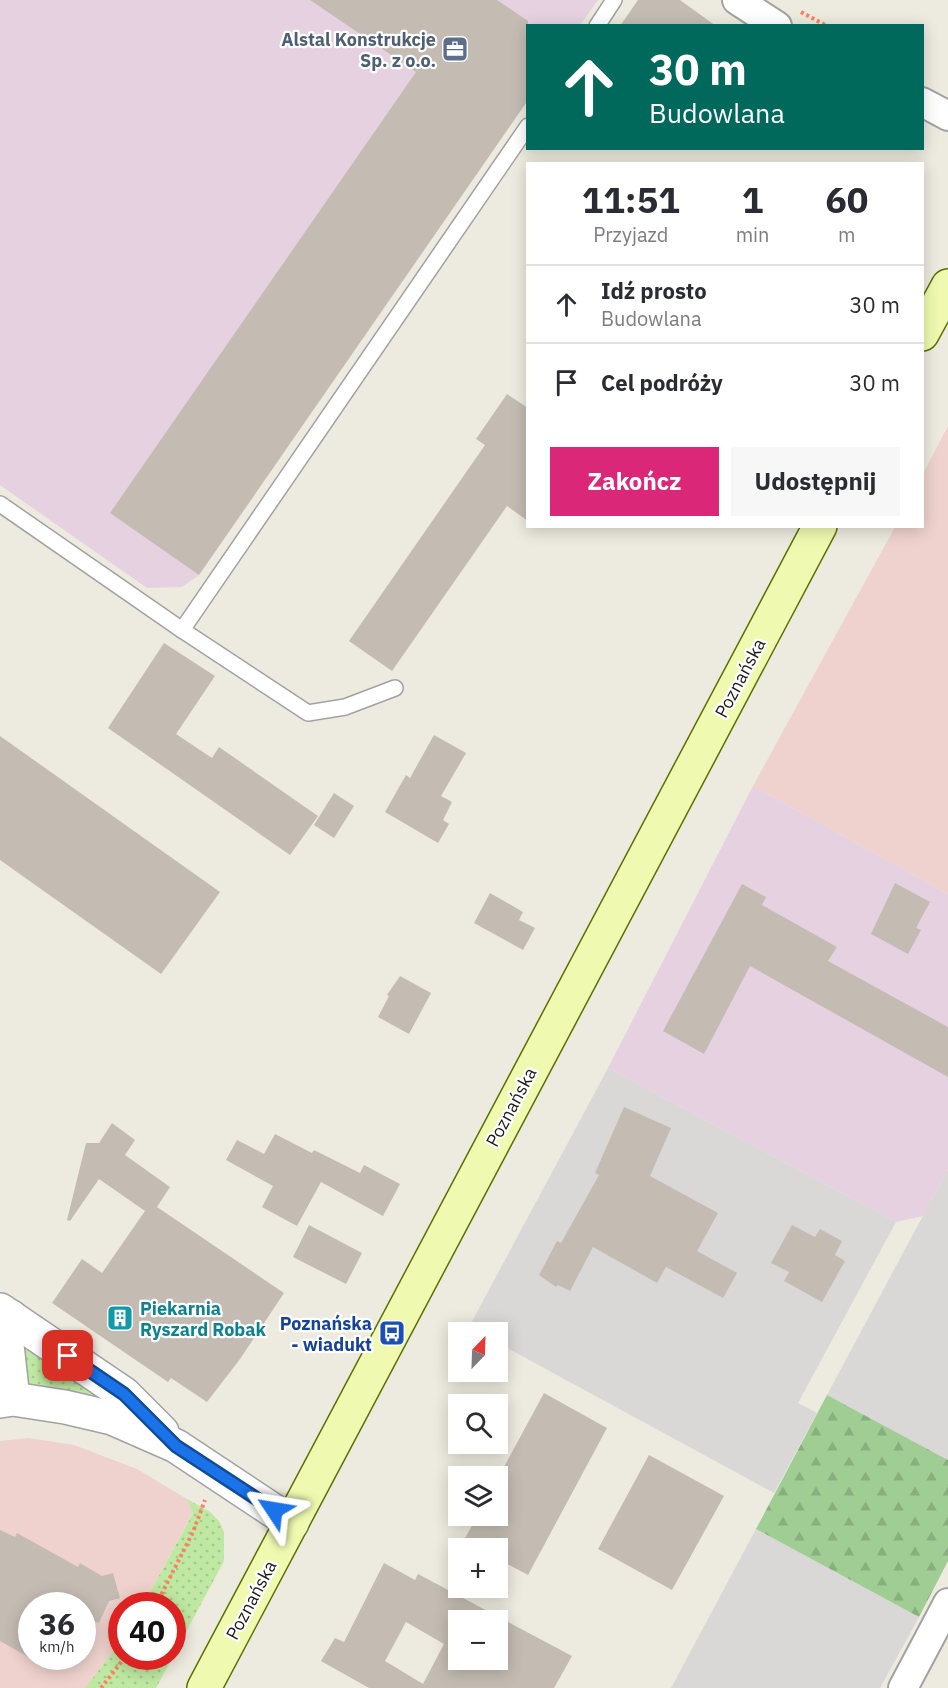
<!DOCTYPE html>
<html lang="pl">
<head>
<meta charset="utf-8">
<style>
  body { margin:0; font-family:"IBM Plex Sans",sans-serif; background:#f7f7f7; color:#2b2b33; height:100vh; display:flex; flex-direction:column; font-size:22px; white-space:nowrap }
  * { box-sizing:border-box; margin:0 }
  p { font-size:20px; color:#7c7c81 }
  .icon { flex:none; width:33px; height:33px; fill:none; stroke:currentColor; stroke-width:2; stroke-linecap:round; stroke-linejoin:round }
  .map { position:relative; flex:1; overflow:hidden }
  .panel { position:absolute; left:526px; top:162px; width:398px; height:366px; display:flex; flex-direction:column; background:#fff; border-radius:0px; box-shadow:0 3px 15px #0003 }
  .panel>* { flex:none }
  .banner { position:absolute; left:526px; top:24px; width:398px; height:126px; border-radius:0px; box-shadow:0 3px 15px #0003; background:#00695c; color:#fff; overflow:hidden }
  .needle { width:39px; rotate:23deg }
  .tools { position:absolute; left:448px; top:1322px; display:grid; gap:12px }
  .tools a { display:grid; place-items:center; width:60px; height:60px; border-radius:0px; background:#fff; box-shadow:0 3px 15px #0003; font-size:30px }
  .speed { position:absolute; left:18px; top:1592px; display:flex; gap:12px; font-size:30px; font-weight:700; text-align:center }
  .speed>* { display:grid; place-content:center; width:78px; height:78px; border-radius:50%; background:#fff; box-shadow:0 3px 15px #0003; line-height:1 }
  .speed small { font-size:15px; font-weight:400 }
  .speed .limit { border:9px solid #d22; background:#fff; color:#111 }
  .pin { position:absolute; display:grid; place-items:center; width:51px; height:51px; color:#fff; margin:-26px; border-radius:12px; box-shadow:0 3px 9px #0006 }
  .me { position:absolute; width:66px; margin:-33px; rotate:303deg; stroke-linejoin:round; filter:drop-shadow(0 0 4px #0008) }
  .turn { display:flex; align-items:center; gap:21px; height:126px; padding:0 24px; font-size:27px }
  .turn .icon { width:78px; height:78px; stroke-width:2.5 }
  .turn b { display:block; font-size:42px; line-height:51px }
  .eta { display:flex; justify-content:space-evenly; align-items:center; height:102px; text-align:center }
  .eta b { font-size:36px; font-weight:700; line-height:42px }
  .button { display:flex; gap:12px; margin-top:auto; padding:12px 24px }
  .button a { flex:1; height:69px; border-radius:0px; background:#db2777; color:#fff; font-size:24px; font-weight:700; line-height:69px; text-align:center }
  .button a+a { background:#f7f7f7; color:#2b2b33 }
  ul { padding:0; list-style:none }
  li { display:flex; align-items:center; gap:18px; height:78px; padding:0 24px; border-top:2px solid #e1e1e2 }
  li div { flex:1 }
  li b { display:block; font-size:22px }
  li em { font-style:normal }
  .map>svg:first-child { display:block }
  .residential { fill:#d9d8d7 }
  .commercial { fill:#efd2cd; fill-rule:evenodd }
  .industrial { fill:#e6d1e0 }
  .grass { fill:url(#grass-dots) }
  .forest { fill:url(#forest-firs) }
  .building { fill:#c4bcb3; fill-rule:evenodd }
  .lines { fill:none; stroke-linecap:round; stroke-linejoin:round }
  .service-casing { stroke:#a2a2a2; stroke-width:18 }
  .minor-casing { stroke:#a2a2a2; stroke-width:32 }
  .tertiary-casing { stroke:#a2a2a2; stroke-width:36 }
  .secondary-casing { stroke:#5a7102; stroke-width:36 }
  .path { stroke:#fc8061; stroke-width:4; stroke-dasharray:3 3; stroke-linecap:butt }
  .service { stroke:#fff; stroke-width:15 }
  .minor { stroke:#fff; stroke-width:28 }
  .tertiary { stroke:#fff; stroke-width:33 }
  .secondary { stroke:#effab0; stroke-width:33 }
  .route-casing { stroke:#114b97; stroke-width:15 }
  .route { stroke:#1a73e8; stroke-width:10 }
  .labels { text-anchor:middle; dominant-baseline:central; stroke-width:4.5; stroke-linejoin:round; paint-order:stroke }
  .service-label { font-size:18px; font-weight:bold; fill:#4e5e75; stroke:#fff; text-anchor:end }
  .street-label { font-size:18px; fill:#1b1b1b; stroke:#fff }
  .culture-label { font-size:18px; font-weight:bold; fill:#0d838f; stroke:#fff; text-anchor:start }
  .transit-label { font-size:18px; font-weight:bold; fill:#164399; stroke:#fff; text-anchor:end }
</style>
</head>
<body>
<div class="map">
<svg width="948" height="1688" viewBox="0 0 948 1688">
  <defs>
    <pattern id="grass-dots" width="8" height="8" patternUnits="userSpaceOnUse" patternTransform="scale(1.5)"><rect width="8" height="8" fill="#bfe9a3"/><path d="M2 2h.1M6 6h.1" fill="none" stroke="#a4c78c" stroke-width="1.8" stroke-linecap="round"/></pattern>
    <pattern id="forest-firs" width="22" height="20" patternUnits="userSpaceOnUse" patternTransform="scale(1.5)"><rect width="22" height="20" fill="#9fcd93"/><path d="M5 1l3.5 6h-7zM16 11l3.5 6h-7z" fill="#88af7e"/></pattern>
  </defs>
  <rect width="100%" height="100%" fill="#edeadf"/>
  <!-- residential -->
  <g class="residential">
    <path d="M608,1068l288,154 -98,181 19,10 -43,80 -276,-150v-11h-21l-8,-5z"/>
    <path d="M948,1169v291l-121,-65z"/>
    <path d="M756,1529l163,88 -39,71h-209z"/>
  </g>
  <!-- commercial -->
  <g class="commercial">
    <path d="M948,426v468l-195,-108 142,-259 27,-1 1,-52z"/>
    <path d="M29,1438l45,7 63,24 50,30 6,13 -50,93h-21l-1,36 -36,47h-85v-247zM32,1605h50v51h-50z"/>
  </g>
  <!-- industrial -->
  <g class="industrial">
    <path d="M0,0h598l-18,25 -52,1v74l-329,475 -17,12 -35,1 -147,-103z"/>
    <path d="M753,786l195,108v275l-25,47 -27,6 -288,-154z"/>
  </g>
  <!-- grass -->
  <g class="grass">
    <path d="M27,1341l84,62 -85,-11 -5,-44z"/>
    <path d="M187,1499l23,13 9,9 5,11v29l-68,127h-71l36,-47 1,15h50v-51h-29l50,-92z"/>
  </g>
  <!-- forest -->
  <path class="forest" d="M827,1395l121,65v101l-29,56 -163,-88z"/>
  <!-- building -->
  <g class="building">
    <path d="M310,0h187l31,21v79l-329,475 -89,-62 306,-441z"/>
    <path d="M638,0h42l36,26h-96z"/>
    <path d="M507,394l21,14v113l-21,-15 -115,165 -43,-30 136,-196 -9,-6z"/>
    <path d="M164,643l51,33 -39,58 36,24 7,-11 99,69 -28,39 -182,-127z"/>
    <path d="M434,735l32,18 -25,43 11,6 -9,18 6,4 -11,19 -53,-31 21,-37 4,3z"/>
    <path d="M0,736l220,156 -59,82 -161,-114z"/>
    <path d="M334,793l20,13 -20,32 -20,-13z"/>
    <path d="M895,883l35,19 -14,26 5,2 -13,24 -37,-20z"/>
    <path d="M742,884l24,13 -4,8 75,42 -9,14 120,66v50l-198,-111 -46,88 -41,-23z"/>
    <path d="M490,893l33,19 -4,8 16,8 -12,22 -49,-27z"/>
    <path d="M400,976l31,17 -22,41 -31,-17 11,-21 -2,-1z"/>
    <path d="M624,1107l47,21 -21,48 68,37 -21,38 40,22 -14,25 -57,-31 -9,16 -64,-36 -23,44 -12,-6 -2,2 -17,-12 18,-34 4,2 38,-68 -4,-2z"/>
    <path d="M112,1123l23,17 -10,15 45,32 -13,20 127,86 -44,66 -33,43 -36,-24 -3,4 -116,-79 30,-44 20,14 43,-62 -46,-32 -29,42 -3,-1 19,-77h13z"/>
    <path d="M275,1134l37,19 2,-3 46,23 4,-8 36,19 -17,32 -62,-34 -24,44 -35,-19 11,-21 -47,-26 11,-20 27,14z"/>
    <path d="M309,1225l53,28 -16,31 -53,-27z"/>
    <path d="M792,1225l23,12 5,-8 22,12 -7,14 10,6 -23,41 -38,-21 5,-9 -18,-9z"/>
    <path d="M544,1393l63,35 -79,147 -30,-16v-11h-20l-14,-8 14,-25h20v-37z"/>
    <path d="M649,1455l75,41 -52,94 -74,-41z"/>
    <path d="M0,1530l15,7 2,-4 61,34 2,-4 22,13 11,-3 7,25 -11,3 -10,22 -17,-7v-11h-50v54l-32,-18z"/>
    <path d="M384,1563l31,17 3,-6 154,82 -18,32h-185l-48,-27 14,-23 9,4zM459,1620h39v39h-39zM406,1622l38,22 -21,40 -38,-23z"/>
  </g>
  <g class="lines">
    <defs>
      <g id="service">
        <path d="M597,26l17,-26"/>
        <path d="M0,504l182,126 346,-504"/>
        <path d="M182,630l126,83 37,-6 50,-19"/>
      </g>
      <g id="minor">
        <path d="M737,0l40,26"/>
        <path d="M922,102l26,14"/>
        <path d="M903,1688l45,-85"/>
      </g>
      <g id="tertiary">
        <path d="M0,1310l124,84 38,38"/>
        <path d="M11,1317l-6,10 8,72"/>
        <path d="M0,1401l13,-2 52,8 47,11 64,28 116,77"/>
      </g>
      <g id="secondary">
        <path d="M922,334l26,-48"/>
        <path d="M204,1688l616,-1162"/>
      </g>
    </defs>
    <!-- service casing -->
    <use href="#service" class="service-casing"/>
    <!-- minor casing -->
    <use href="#minor" class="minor-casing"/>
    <!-- tertiary casing -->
    <use href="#tertiary" class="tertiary-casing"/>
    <!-- secondary casing -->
    <use href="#secondary" class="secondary-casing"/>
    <!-- path -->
    <g class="path">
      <path d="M801,12l26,14"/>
      <path d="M156,1605l37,-73 12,-32"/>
      <path d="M101,1688l25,-32"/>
    </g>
    <!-- service -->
    <use href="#service" class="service"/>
    <!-- minor -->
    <use href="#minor" class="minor"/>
    <!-- tertiary -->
    <use href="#tertiary" class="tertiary"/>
    <!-- secondary -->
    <use href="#secondary" class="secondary"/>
  </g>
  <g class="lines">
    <defs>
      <path id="route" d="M68,1356l56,38 52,52 98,64"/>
    </defs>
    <!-- route casing -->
    <use href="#route" class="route-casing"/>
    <!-- route -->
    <use href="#route" class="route"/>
  </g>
  <!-- icons -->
  <defs>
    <symbol id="office-square" viewBox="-11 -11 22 22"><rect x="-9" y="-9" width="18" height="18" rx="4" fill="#5c6f8a" stroke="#fff"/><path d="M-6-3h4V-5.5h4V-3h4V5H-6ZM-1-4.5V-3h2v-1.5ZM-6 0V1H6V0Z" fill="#fff"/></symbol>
    <symbol id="building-square" viewBox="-11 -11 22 22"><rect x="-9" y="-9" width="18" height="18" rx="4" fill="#0f9aa8" stroke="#fff"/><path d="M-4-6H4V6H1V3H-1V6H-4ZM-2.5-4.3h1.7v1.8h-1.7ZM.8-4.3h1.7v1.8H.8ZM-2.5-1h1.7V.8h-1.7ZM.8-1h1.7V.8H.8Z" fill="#fff"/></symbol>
    <symbol id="bus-square" viewBox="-11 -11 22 22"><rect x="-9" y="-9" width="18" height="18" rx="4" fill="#1a4fb4" stroke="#fff"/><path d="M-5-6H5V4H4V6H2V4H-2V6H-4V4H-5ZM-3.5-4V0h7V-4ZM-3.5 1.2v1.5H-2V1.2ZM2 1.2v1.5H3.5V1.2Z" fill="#fff"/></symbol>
  </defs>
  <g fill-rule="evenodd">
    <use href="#office-square" x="440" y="34" width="30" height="30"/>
    <use href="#building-square" x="105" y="1303" width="30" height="30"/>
    <use href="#bus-square" x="377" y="1318" width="30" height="30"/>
  </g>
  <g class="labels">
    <!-- service labels -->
    <g class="service-label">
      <text x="436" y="39">Alstal Konstrukcje<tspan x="436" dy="21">Sp. z o.o.</tspan></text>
    </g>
    <!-- street labels -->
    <g class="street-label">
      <text transform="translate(740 678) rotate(-62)">Poznańska</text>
      <text transform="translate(511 1107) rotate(-62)">Poznańska</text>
      <text transform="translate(251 1600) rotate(-62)">Poznańska</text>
    </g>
    <!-- culture labels -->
    <g class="culture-label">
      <text x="140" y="1308">Piekarnia<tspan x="140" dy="21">Ryszard Robak</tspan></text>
    </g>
    <!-- transit labels -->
    <g class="transit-label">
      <text x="372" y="1323">Poznańska<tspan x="372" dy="21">- wiadukt</tspan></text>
    </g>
  </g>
</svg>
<div class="tools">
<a><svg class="needle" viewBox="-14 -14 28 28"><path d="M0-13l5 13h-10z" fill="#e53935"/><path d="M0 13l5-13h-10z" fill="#7c7c81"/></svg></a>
<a><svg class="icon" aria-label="search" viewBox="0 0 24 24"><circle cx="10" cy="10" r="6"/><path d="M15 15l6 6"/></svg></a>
<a><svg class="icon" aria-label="layers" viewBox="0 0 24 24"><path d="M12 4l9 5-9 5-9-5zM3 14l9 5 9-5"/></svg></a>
<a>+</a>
<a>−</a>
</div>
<div class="speed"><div>36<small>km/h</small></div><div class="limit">40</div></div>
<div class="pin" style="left:68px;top:1356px;background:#d93025"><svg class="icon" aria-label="arrive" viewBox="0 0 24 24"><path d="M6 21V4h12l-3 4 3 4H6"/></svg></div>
<svg class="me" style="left:274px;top:1510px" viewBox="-20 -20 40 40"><path d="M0-17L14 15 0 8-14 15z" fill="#1a73e8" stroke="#fff" stroke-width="4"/></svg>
<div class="banner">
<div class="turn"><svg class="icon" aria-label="ahead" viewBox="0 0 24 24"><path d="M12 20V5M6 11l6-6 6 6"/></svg><div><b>30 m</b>Budowlana</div></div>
</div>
<section class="panel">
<div class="eta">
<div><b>11:51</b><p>Przyjazd</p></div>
<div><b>1</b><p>min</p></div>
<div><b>60</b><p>m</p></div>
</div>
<ul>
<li><svg class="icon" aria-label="ahead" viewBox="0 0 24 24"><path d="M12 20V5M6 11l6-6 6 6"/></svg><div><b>Idź prosto</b><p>Budowlana</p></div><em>30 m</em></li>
<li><svg class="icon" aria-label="arrive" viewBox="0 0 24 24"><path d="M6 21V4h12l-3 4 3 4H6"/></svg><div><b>Cel podróży</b></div><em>30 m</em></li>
</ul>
<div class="button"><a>Zakończ</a><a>Udostępnij</a></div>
</section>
</div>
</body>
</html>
